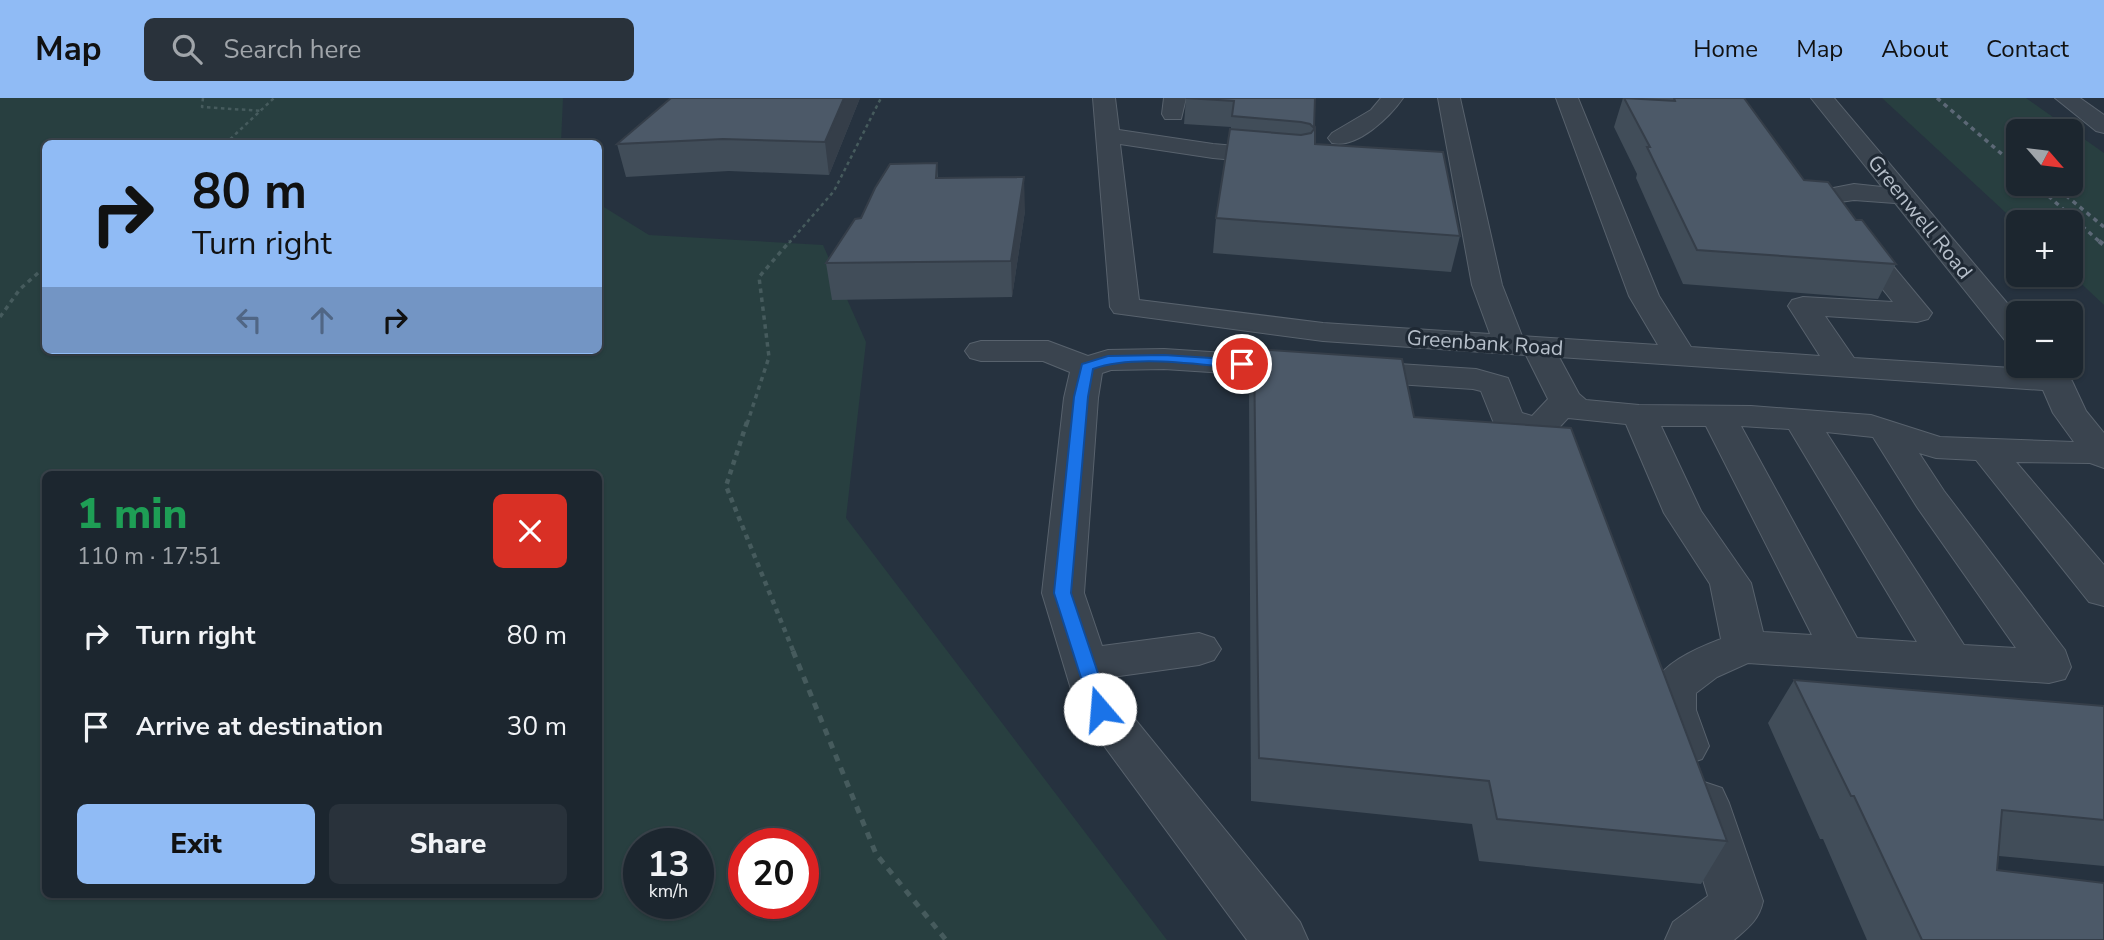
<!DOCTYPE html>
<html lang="en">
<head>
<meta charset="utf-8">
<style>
  body { margin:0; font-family:"Nunito Sans",sans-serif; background:#29323b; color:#f1f3f6; height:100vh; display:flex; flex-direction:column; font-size:26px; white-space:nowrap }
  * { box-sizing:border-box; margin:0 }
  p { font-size:23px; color:#a0a5aa }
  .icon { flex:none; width:38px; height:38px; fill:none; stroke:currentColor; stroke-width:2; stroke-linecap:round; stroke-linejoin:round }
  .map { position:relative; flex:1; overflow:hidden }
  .details { position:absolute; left:42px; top:373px; width:560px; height:427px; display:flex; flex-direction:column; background:#1c262f; border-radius:10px; box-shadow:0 2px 5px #0004,0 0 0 2px #3a434b }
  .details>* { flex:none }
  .top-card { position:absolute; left:42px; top:42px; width:560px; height:214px; border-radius:10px; box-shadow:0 2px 5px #0004,0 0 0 2px #3a434b; background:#90bbf5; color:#111; overflow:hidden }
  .needle { width:46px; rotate:118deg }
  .fabs { position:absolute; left:2006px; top:21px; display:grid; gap:14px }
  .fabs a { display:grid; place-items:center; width:77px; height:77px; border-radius:10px; background:#1c262f; box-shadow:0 2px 5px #0004,0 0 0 2px #3a434b; font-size:35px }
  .speed { position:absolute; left:623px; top:730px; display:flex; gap:14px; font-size:35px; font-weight:700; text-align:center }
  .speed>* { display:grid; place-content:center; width:91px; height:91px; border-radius:50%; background:#1c262f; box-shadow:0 2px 5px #0004,0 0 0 2px #3a434b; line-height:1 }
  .speed small { font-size:18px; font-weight:400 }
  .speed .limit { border:10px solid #d22; background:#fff; color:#111 }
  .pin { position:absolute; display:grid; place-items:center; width:60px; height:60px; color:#fff; margin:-30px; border:4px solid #fff; border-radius:50%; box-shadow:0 2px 7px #0007 }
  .me { position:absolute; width:77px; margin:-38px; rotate:342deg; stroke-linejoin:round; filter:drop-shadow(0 0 5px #0008) }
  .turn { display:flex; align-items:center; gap:24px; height:147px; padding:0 35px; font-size:32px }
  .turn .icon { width:91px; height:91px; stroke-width:2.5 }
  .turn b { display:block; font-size:49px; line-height:60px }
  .lanes { display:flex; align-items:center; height:66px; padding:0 35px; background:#0003; justify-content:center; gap:35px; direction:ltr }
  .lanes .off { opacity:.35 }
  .round { display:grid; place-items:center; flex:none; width:74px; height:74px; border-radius:10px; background:#29323b }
  .head { display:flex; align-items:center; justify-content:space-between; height:119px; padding:0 35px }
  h1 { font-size:42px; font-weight:800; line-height:52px; color:#1e9e55 }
  .primary-button { display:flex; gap:14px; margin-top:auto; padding:14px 35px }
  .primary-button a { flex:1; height:80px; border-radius:10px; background:#90bbf5; color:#111; font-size:28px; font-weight:800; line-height:80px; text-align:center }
  .primary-button a+a { background:#29323b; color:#f1f3f6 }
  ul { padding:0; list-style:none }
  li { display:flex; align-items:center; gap:21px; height:91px; padding:0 35px }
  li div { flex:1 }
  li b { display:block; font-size:26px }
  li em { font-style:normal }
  header { display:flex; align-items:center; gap:42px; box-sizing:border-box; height:98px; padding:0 35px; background:#90bbf5; color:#111 }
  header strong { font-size:33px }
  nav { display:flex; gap:38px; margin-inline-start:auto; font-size:24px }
  .search { width:490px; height:63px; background:#29323b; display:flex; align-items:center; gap:18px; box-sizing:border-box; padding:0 24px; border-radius:10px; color:#a0a5aa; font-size:26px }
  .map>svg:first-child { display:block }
  .green { fill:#283f40; fill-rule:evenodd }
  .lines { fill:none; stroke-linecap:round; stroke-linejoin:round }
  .minor-casing { stroke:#58626d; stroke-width:2 }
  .path-far3 { stroke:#465b5d; stroke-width:2.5; stroke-dasharray:3.5 3.5; stroke-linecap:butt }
  .path-far2 { stroke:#465b5d; stroke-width:3.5; stroke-dasharray:4.5 4.5; stroke-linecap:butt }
  .path-far1 { stroke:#465b5d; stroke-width:4.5; stroke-dasharray:5 5; stroke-linecap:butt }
  .path { stroke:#465b5d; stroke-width:5; stroke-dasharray:7 7; stroke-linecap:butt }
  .minor { fill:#3a444f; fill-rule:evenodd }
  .rail-far1 { stroke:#5c6876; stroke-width:3.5; stroke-dasharray:4.5 4.5; stroke-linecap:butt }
  .rail { stroke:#5c6876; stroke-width:4.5; stroke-dasharray:5 5; stroke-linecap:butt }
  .wall { fill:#414d59 }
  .shaded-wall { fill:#353e49 }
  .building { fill:#4c5968; stroke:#353e49; stroke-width:2 }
  .route { fill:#1a73e8; stroke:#114b97; stroke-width:2 }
  .labels { text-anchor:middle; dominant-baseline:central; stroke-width:6; stroke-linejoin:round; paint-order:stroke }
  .far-street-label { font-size:21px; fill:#b6bfca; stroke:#1f2934 }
</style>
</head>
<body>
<header>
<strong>Map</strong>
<div class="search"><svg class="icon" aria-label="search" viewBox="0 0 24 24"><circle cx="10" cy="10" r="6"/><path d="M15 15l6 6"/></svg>Search here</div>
<nav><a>Home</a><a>Map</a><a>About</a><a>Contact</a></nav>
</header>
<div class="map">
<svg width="2104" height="842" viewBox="0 0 2104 842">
  <rect width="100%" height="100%" fill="#26323f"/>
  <!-- green -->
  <g class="green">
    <path d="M0,0h563l-2,45 -515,1v206h552l1,-146 50,31 174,10 43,97 -20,176 321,422h-1167zM46,376h552v420h-552zM639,746h59v59h-59zM744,746h59v59h-59z"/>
    <path d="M1882,0h144l78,55v152l-34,-32v-51h-52v2zM2018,33h52v53h-52z"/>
  </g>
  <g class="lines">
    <defs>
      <g id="minor">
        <path d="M1093,0h22l4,32 94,14 66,6 9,2 3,5 -3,5 -9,2 -66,-6 -93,-14 19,156 184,23 167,11 -18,-49 -34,-187h22l42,187 20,51 136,9 -29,-49 -73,-198h22l81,198 32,51 129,9 -32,-50 4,-6 11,-3 90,5 -84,-105 4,-5 41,-8 28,3 -71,-89h23l184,218v29l-11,-2 -112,-140 -41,-3 -14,2 92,111 -4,6 -11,3 -92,-6 29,42 174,11 -2,-3h33l13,15 14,30 18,22v35l-14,-5 -74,-1 88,103v41l-15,-4 -113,-142 -40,-2 -17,-5 25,38 121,159 6,17 -6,12 -16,4 -301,-20 -31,14 -21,16v17l13,36 -7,13 -17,6 -17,-6c-37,-70 -15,-94 53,-120l-11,-55 -46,-71 -38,-89 -58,-6 -13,14 -31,5 -29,-11 -14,-35 -8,-2 -309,-20 -53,1 -9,3 -4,25 -14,195 18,53 97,-13 15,5 7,11 -7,11 -15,5 -87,12 9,25 179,220 8,18h-61l-170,-231 -35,-116 22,-195 6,-26 -27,-11h-62l-11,-3 -5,-7 5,-7 11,-3h67l40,15 20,-6 56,-1 312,20 32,9 14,35 10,3 16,-17 -22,-44 -203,-14 -209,-28 -4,-6zM1559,259l484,33 10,23 21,29 -134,-5 -69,-22 -120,-9 -112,-1 -53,-5 -7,-6zM1661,328h45l106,209 -49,-3 -12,-49 -50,-72zM1741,328l48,3 128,213 -60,-4zM1826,334l47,5 44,70 99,141 -52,-3z"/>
        <path d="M1164,0h22l-5,21h-16l-3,-5z"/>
        <path d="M1381,0h22c-13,19 -46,51 -71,45l-4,-5 4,-5 39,-23z"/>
        <path d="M2055,0h25l24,17v18l-8,-2z"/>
        <path d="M1704,684l18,6 7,15 34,98c-4,19 -15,27 -29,39h-69l8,-18 35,-26 -29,-93 7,-15z"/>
      </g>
    </defs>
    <!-- minor casing -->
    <use href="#minor" class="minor-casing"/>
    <!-- path-far3 -->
    <g class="path-far3">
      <path d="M203,0l-1,9 61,4"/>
      <path d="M225,46l49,-46"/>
      <path d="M789,145l45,-52 47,-93"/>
    </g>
    <!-- path-far2 -->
    <g class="path-far2">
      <path d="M0,219l20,-28 26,-23"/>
      <path d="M747,326l22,-67 -10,-80 31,-36"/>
    </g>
    <!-- path-far1 -->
    <path class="path-far1" d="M747,324l-21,64 68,167"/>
    <!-- path -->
    <path class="path" d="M793,553l83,203 70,86"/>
    <!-- minor -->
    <use href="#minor" class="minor"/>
    <!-- rail-far1 -->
    <g class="rail-far1">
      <path d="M1937,0l81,70"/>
      <path d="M2035,86l66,59"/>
      <path d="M2052,86l52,43"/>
    </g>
    <!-- rail -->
    <path class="rail" d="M2099,143l5,4"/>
  </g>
  <!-- wall -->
  <g class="wall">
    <path d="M860,0l-31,77 -100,-4 -103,6 -9,-33z"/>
    <path d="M1186,0h129v46l145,92 -9,36 -238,-19 3,-35 15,-91 -47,-3z"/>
    <path d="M1623,0h121l60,82 52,40 40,44 -18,35 -195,-15 -47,-106 1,-4 -23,-47z"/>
    <path d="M937,65l1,15 87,33 -13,86 -180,3 -6,-37 35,-45z"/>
    <path d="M1254,251l160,68 313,424 -26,43 -222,-23 -7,-37 -221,-23 -2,-413z"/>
    <path d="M1794,582l310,26v160l-105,-10 -2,14 107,70h-237l-44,-101h-3l-52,-116z"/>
  </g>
  <!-- shaded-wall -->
  <g class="shaded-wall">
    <path d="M844,0h16l-31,77 -4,-33z"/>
    <path d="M1024,79l1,34 -13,86 -1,-36z"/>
  </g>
  <!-- building -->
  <g class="building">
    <path d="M671,0h173l-19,44 -102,-3 -106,5z"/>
    <path d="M1186,0h129l-1,30 -4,-4 -9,-2 -69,-6 2,-15z"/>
    <path d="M1624,0l51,3 -1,-3h70l60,82 24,2 28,38h6l34,44 -199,-14 -50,-103h3z"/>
    <path d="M1315,30v16l128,8 17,84 -244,-18 14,-89 71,6 10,-2z"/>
    <path d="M937,65l-1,15 88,-1 -13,84 -185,2 29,-44 6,-1 14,-30 15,-24z"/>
    <path d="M1254,251l148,10 12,58 157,11 156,413 -230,-22 -8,-38 -230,-23z"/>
    <path d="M1794,582l310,26v114l-102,-10 -5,60 107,13v57h-182l-68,-144h-3z"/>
  </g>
  <!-- route -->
  <path class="route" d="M1164,257l78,5 6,4 -6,4c-45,-3 -107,-14 -149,1l-5,28 -17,196 39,116 -3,5 -7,2 -6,-2 -3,-5 -37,-116 20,-196 8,-33 26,-8z"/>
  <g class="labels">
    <!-- far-street labels -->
    <g class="far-street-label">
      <text transform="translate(1920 119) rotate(51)">Greenwell Road</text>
      <text transform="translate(1485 245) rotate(4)">Greenbank Road</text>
    </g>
  </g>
</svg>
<div class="fabs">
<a><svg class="needle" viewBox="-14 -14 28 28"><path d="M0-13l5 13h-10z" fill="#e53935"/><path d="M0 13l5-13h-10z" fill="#a0a5aa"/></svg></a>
<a>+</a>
<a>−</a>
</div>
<div class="speed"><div>13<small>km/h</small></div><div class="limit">20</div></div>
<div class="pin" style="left:1242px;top:266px;background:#d93025"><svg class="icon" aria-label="arrive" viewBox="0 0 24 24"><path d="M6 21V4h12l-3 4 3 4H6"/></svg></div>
<svg class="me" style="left:1100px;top:611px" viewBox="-20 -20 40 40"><circle r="19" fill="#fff"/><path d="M0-13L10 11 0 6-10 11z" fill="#1a73e8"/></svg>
<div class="top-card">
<div class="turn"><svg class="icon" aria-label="right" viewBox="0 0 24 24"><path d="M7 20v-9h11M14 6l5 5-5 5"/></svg><div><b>80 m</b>Turn right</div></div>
<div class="lanes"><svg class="icon off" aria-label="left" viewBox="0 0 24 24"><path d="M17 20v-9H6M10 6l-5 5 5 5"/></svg><svg class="icon off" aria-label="ahead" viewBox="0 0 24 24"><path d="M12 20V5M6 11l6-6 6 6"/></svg><svg class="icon" aria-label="right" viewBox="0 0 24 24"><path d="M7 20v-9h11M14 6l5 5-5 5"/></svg></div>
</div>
<section class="details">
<div class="head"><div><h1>1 min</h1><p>110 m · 17:51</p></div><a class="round" style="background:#d93025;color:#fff"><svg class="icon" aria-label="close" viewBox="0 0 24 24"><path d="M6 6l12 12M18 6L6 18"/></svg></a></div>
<ul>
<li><svg class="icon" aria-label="right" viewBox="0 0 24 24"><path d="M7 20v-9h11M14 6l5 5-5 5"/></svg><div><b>Turn right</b></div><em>80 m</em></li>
<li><svg class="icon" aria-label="arrive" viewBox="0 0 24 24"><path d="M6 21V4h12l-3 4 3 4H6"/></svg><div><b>Arrive at destination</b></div><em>30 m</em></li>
</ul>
<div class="primary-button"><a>Exit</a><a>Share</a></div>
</section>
</div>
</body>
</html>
